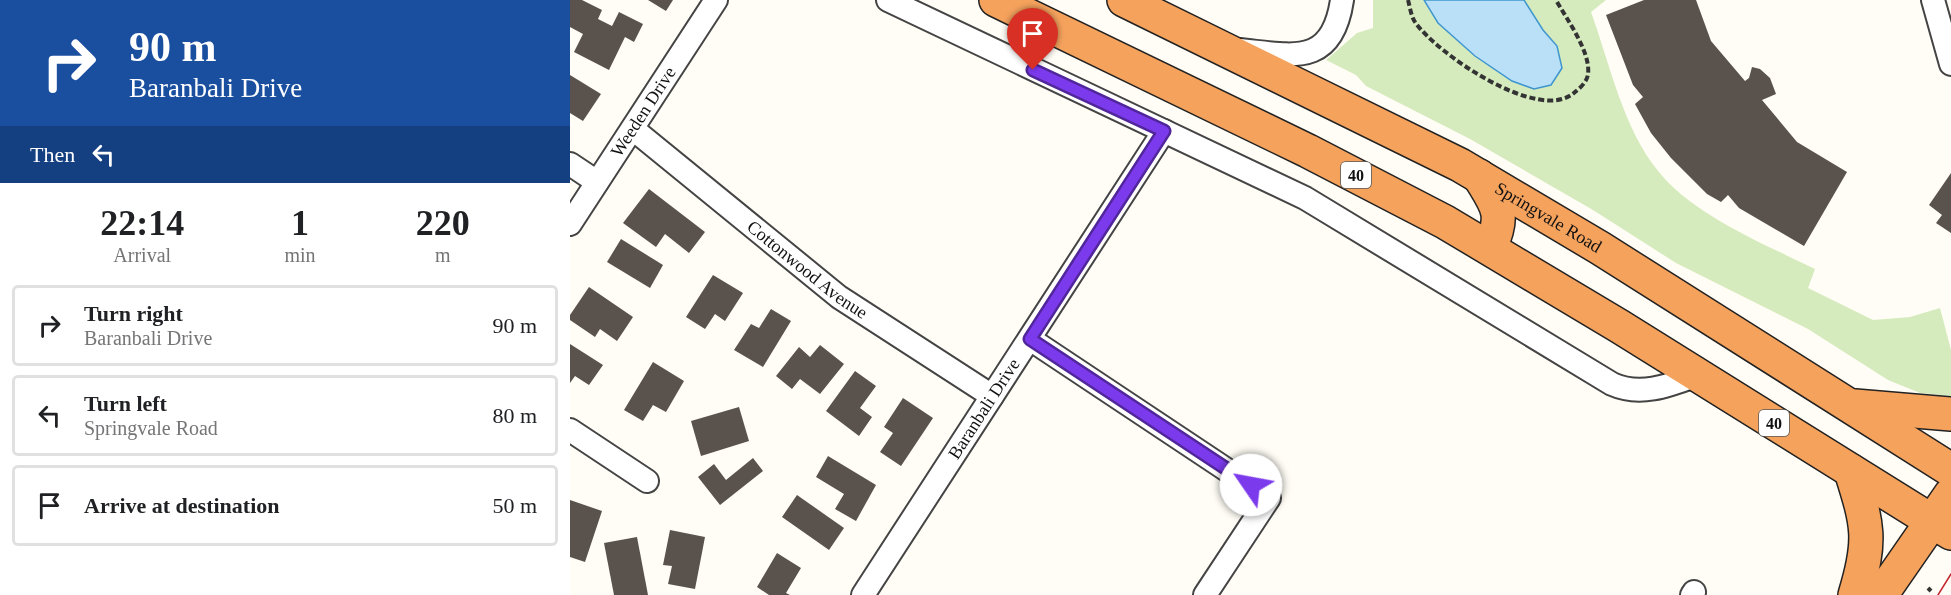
<!DOCTYPE html>
<html lang="en">
<head>
<meta charset="utf-8">
<style>
  body { margin:0; font-family:Georgia,serif; background:#f2f2f2; color:#202124; height:100vh; display:flex; flex-direction:column; font-size:22px; white-space:nowrap }
  * { box-sizing:border-box; margin:0 }
  p { font-size:20px; color:#757577 }
  .icon { flex:none; width:33px; height:33px; fill:none; stroke:currentColor; stroke-width:2; stroke-linecap:round; stroke-linejoin:round }
  .map { position:relative; flex:1; overflow:hidden }
  .drawer { display:flex; flex-direction:column; background:#fff; width:570px }
  .drawer>* { flex:none }
  .hud { background:#1a4fa0; color:#fff; overflow:hidden }
  .pin { position:absolute; display:grid; place-items:center; width:51px; height:51px; color:#fff; margin:-62px -26px; border-radius:50% 50% 50% 0; rotate:-45deg; box-shadow:0 0 6px #0007 }
  .pin .icon { rotate:45deg }
  .me { position:absolute; width:66px; margin:-33px; rotate:303deg; stroke-linejoin:round; filter:drop-shadow(0 0 4px #0008) }
  .turn { display:flex; align-items:center; gap:21px; height:126px; padding:0 30px; font-size:27px }
  .turn .icon { width:78px; height:78px; stroke-width:2.5 }
  .turn b { display:block; font-size:42px; line-height:51px }
  .then { display:flex; align-items:center; height:57px; padding:0 30px; background:#0003; gap:12px; font-size:22px }
  .eta { display:flex; justify-content:space-evenly; align-items:center; height:102px; text-align:center }
  .eta b { font-size:36px; font-weight:600; line-height:42px }
  ul { padding:0; list-style:none }
  li { display:flex; align-items:center; gap:18px; height:81px; margin:0 12px 9px; padding:0 18px; border:3px solid #e0e0e0; border-radius:6px }
  li div { flex:1 }
  li b { display:block; font-size:22px }
  li em { font-style:normal }
  main { display:flex; flex:1; min-height:0 }
  .map>svg:first-child { display:block }
  .green { fill:#d5ebbd }
  .water { fill:#b9e0f7; stroke:#3f96cf; stroke-width:1.5 }
  .building { fill:#5a524d }
  .lines { fill:none; stroke-linecap:round; stroke-linejoin:round }
  .minor-casing { stroke:#444; stroke-width:26 }
  .highway-casing { stroke:#222; stroke-width:36 }
  .path { stroke:#333; stroke-width:4; stroke-dasharray:6 3; stroke-linecap:butt }
  .minor { stroke:#fff; stroke-width:22 }
  .highway { stroke:#f5a25d; stroke-width:33 }
  .tram { stroke:#c4262e; stroke-width:1.5 }
  .route-casing { stroke:#51269a; stroke-width:15 }
  .route { stroke:#7c3aed; stroke-width:10 }
  .labels { text-anchor:middle; dominant-baseline:central; stroke-width:6; stroke-linejoin:round; paint-order:stroke }
  .shield { fill:#fff; stroke:#585858; stroke-width:1.5 }
  .shield-label { font-size:16px; font-weight:bold; fill:#111 }
  .street-label { font-size:18px; fill:#111; stroke:#fff }
</style>
</head>
<body>
<main>
<section class="drawer">
<div class="hud">
<div class="turn"><svg class="icon" aria-label="right" viewBox="0 0 24 24"><path d="M7 20v-9h11M14 6l5 5-5 5"/></svg><div><b>90 m</b>Baranbali Drive</div></div>
<div class="then">Then<svg class="icon" aria-label="left" viewBox="0 0 24 24"><path d="M17 20v-9H6M10 6l-5 5 5 5"/></svg></div>
</div>
<div class="eta">
<div><b>22:14</b><p>Arrival</p></div>
<div><b>1</b><p>min</p></div>
<div><b>220</b><p>m</p></div>
</div>
<ul>
<li><svg class="icon" aria-label="right" viewBox="0 0 24 24"><path d="M7 20v-9h11M14 6l5 5-5 5"/></svg><div><b>Turn right</b><p>Baranbali Drive</p></div><em>90 m</em></li>
<li><svg class="icon" aria-label="left" viewBox="0 0 24 24"><path d="M17 20v-9H6M10 6l-5 5 5 5"/></svg><div><b>Turn left</b><p>Springvale Road</p></div><em>80 m</em></li>
<li><svg class="icon" aria-label="arrive" viewBox="0 0 24 24"><path d="M6 21V4h12l-3 4 3 4H6"/></svg><div><b>Arrive at destination</b></div><em>50 m</em></li>
</ul>
</section>
<div class="map">
<svg width="1381" height="595" viewBox="0 0 1381 595">
  <rect width="100%" height="100%" fill="#fffdf5"/>
  <!-- green -->
  <path class="green" d="M803,0h233l-15,12c19,52 32,117 68,160 34,43 107,73 156,97l-7,19 65,32 37,-3 30,-9 11,42v46l-31,-3 -32,-13 -80,-51 -132,-66 -83,-53 -123,-71 -104,-53 -10,-11 -30,-15 31,-27 16,-5z"/>
  <!-- water -->
  <path class="water" d="M854,0h100l19,30 14,16 5,22 -11,17 -17,4 -22,-8 -37,-25 -37,-33z"/>
  <!-- building -->
  <g class="building">
    <path d="M0,0h12l20,10 -4,9 14,7 7,-14 24,12 -9,18 -9,-5 -16,33 -35,-18 9,-18 -13,-7z"/>
    <path d="M78,0h25l-7,11z"/>
    <path d="M1074,0h52l15,41 34,40 4,-3 3,-11 8,2 10,9 6,16 -14,6 35,42 50,30 -43,74 -65,-38 -11,-13 -7,7 -14,-8 -36,-36 -20,-25 -16,-29 8,-7 -10,-12 -27,-70z"/>
    <path d="M0,75l31,19 -18,27 -13,-8z"/>
    <path d="M1381,173v60l-15,-10 6,-8 -13,-10z"/>
    <path d="M79,189l56,43 -16,21 -24,-19 -9,13 -33,-24z"/>
    <path d="M51,239l42,26 -13,23 -43,-26z"/>
    <path d="M143,275l30,18 -18,28 -10,-7 -10,15 -19,-12z"/>
    <path d="M19,287l44,30 -16,24 -17,-12 -5,8 -25,-17v-5z"/>
    <path d="M201,309l20,12 -28,46 -29,-17 17,-26 8,4z"/>
    <path d="M0,344l33,21 -14,20 -14,-9 -5,7z"/>
    <path d="M250,345l24,19 -24,30 -20,-15 -8,10 -16,-13 23,-29 11,10z"/>
    <path d="M83,362l31,19 -18,31 -13,-7 -10,16 -19,-11z"/>
    <path d="M285,371l21,15 -16,22 12,9 -13,19 -33,-25z"/>
    <path d="M333,398l30,20 -32,48 -21,-14 13,-19 -9,-6z"/>
    <path d="M169,407l10,34 -48,15 -10,-35z"/>
    <path d="M258,456l48,29 -20,36 -21,-12 9,-15 -28,-17z"/>
    <path d="M183,458l10,13 -43,34 -22,-28 16,-13 12,16z"/>
    <path d="M227,495l47,33 -15,22 -47,-33z"/>
    <path d="M0,500l32,11 -17,51 -15,-5z"/>
    <path d="M100,530l35,7 -10,52 -27,-5 4,-18 -9,-1z"/>
    <path d="M67,537l11,58h-34l-10,-52z"/>
    <path d="M207,553l24,15 -15,25 4,2h-21l-12,-8z"/>
  </g>
  <g class="lines">
    <defs>
      <g id="minor">
        <path d="M318,0l417,198 307,186c29,13 58,1 85,-9"/>
        <path d="M1363,0l18,64"/>
        <path d="M669,50c53,5 93,18 103,-50"/>
        <path id="s1" d="M63,129l206,168 153,99"/>
        <path d="M0,164l27,18"/>
        <path id="s2" d="M0,224l146,-224"/>
        <path d="M460,339l239,159 -64,97"/>
        <path d="M0,430l77,51"/>
        <path id="s3" d="M293,595l301,-464"/>
        <path d="M1122,595l2,-3"/>
      </g>
      <g id="highway">
        <path d="M426,0l312,151 137,71 174,104 332,207"/>
        <path id="s4" d="M554,0l336,165 140,83 351,222"/>
        <path d="M909,176c18,30 27,37 11,72"/>
        <path d="M1285,406l96,8"/>
        <path d="M1281,471c17,54 21,69 4,124"/>
        <path d="M1311,595l70,-101"/>
      </g>
    </defs>
    <!-- minor casing -->
    <use href="#minor" class="minor-casing"/>
    <!-- highway casing -->
    <use href="#highway" class="highway-casing"/>
    <!-- path -->
    <g class="path">
      <path d="M838,0c2,7 3,16 7,22 21,31 125,103 160,70 5,-4 12,-10 13,-18 3,-22 -22,-56 -32,-74"/>
      <path d="M1358,588l3,3"/>
    </g>
    <!-- minor -->
    <use href="#minor" class="minor"/>
    <!-- highway -->
    <use href="#highway" class="highway"/>
    <!-- tram -->
    <path class="tram" d="M1368,595l13,-21"/>
  </g>
  <g class="lines">
    <defs>
      <path id="route" d="M463,70l131,61 -134,208 221,146"/>
    </defs>
    <!-- route casing -->
    <use href="#route" class="route-casing"/>
    <!-- route -->
    <use href="#route" class="route"/>
  </g>
  <g class="labels">
    <!-- shield labels -->
    <g class="shield">
      <rect x="771" y="162" width="30" height="26" rx="4.5"/>
      <rect x="1189" y="410" width="30" height="26" rx="4.5"/>
    </g>
    <g class="shield-label">
      <text x="786" y="175">40</text>
      <text x="1204" y="423">40</text>
    </g>
    <!-- street labels -->
    <g class="street-label">
      <text stroke="none"><textPath href="#s2" startOffset="134">Weeden Drive</textPath></text>
      <text stroke="none"><textPath href="#s4" startOffset="477">Springvale Road</textPath></text>
      <text stroke="none"><textPath href="#s1" startOffset="224">Cottonwood Avenue</textPath></text>
      <text stroke="none"><textPath href="#s3" startOffset="222">Baranbali Drive</textPath></text>
    </g>
  </g>
</svg>
<div class="pin" style="left:463px;top:70px;background:#d93025"><svg class="icon" aria-label="arrive" viewBox="0 0 24 24"><path d="M6 21V4h12l-3 4 3 4H6"/></svg></div>
<svg class="me" style="left:681px;top:485px" viewBox="-20 -20 40 40"><circle r="19" fill="#fff"/><path d="M0-13L10 11 0 6-10 11z" fill="#7c3aed"/></svg>
</div>
</main>
</body>
</html>
